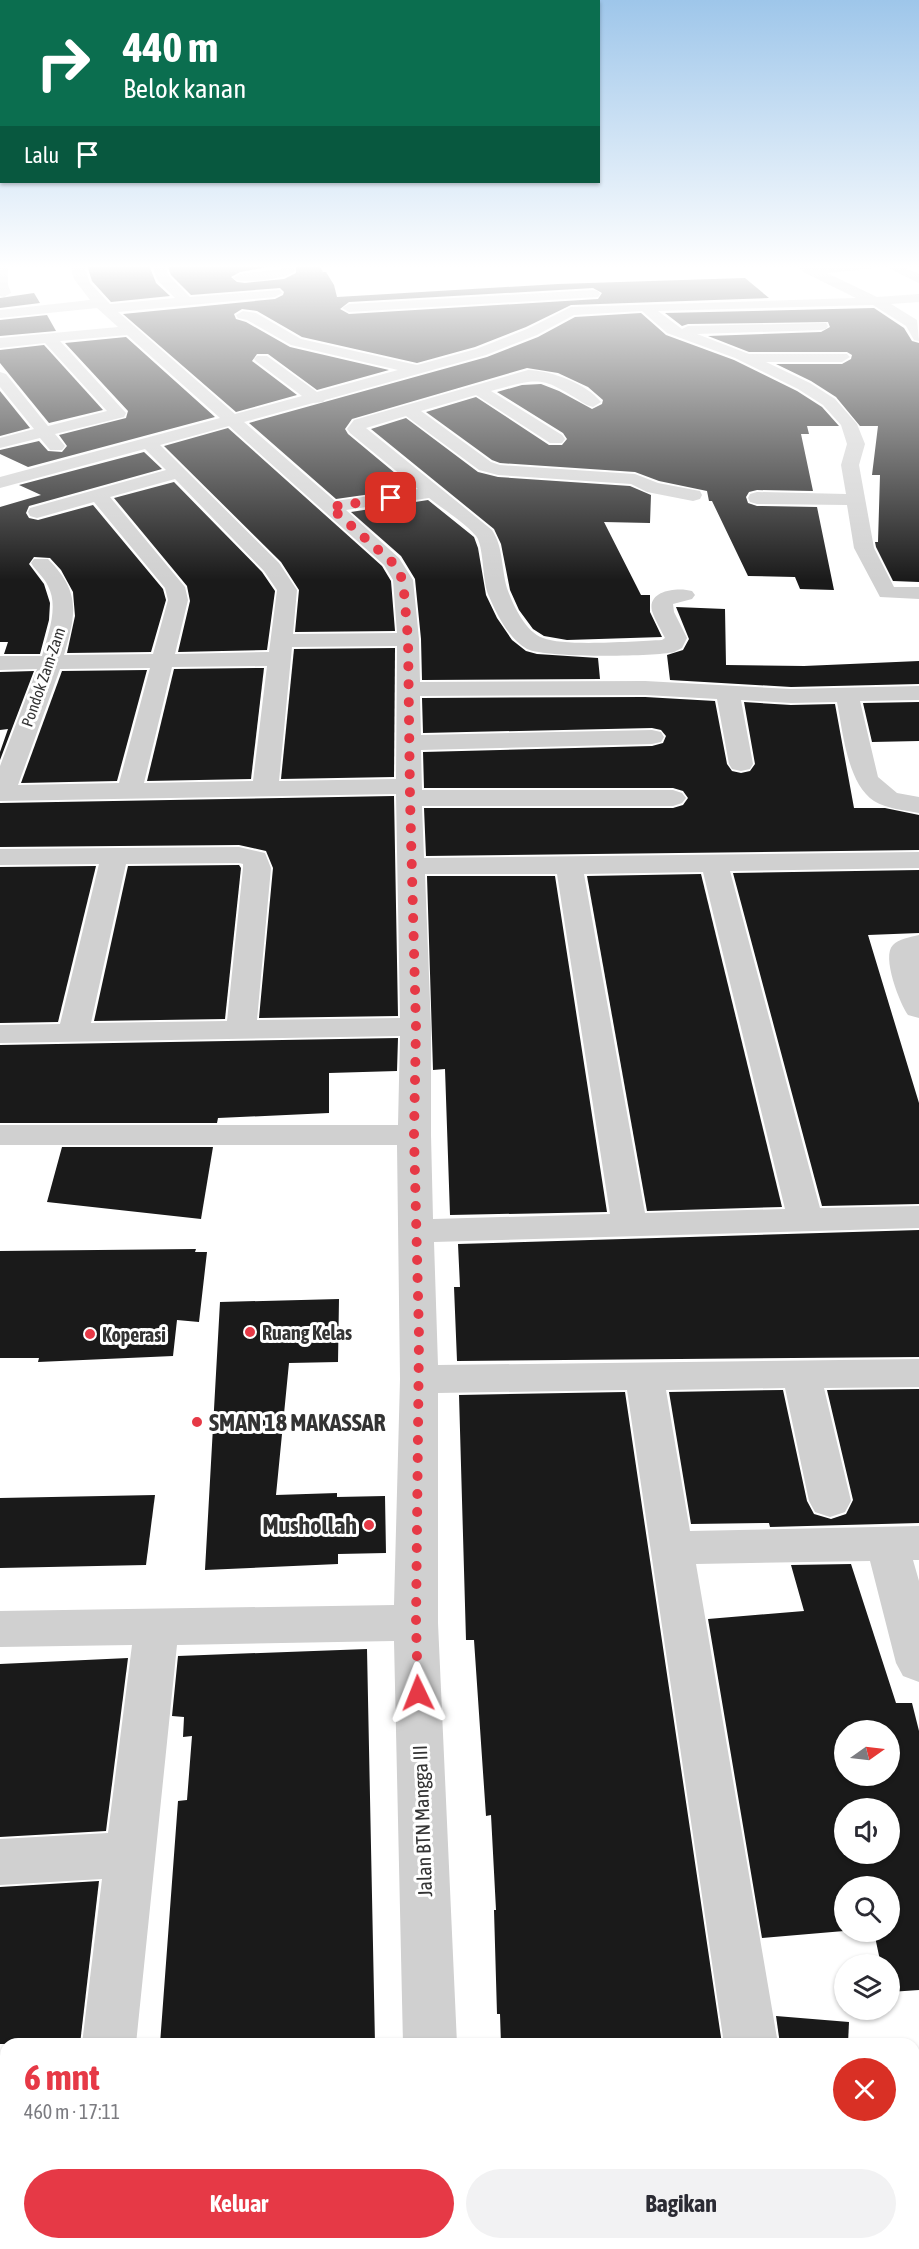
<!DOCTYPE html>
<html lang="id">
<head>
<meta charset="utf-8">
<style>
  body { margin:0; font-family:"Asap Condensed",sans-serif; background:#f2f2f3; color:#2b2b33; height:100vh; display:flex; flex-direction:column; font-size:22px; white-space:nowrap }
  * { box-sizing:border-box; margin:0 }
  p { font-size:20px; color:#7c7c81 }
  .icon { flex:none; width:33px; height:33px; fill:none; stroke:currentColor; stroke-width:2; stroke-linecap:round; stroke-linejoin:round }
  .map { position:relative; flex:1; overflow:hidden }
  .panel { position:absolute; left:0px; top:2038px; width:920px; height:212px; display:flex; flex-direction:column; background:#fff; border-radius:18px 18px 0 0; box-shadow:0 2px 4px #0004 }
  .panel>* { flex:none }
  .banner { position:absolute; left:0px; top:0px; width:600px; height:183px; box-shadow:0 2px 4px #0004; background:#0b6e4f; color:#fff; overflow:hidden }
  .needle { width:39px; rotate:76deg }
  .controls { position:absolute; left:834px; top:1720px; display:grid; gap:12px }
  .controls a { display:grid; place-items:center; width:66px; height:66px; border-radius:50%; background:#fff; box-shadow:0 2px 4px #0004; font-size:30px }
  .pin { position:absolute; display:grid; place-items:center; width:51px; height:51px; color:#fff; margin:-26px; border-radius:12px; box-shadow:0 3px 9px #0006 }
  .me { position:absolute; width:66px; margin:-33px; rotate:358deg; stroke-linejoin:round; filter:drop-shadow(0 0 4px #0008) }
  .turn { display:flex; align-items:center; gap:21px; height:126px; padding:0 24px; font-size:27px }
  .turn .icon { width:78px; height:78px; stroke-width:2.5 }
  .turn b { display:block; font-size:42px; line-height:51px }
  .then { display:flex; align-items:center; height:57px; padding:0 24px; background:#0003; gap:12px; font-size:22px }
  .round { display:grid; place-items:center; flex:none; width:63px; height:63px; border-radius:32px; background:#f2f2f3 }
  .head { display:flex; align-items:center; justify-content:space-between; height:102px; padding:0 24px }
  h1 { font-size:36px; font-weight:700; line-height:45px; color:#e63946 }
  .button { display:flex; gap:12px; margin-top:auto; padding:12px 24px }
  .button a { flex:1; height:69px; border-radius:36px; background:#e63946; color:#fff; font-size:24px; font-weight:700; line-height:69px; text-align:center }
  .button a+a { background:#f2f2f3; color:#2b2b33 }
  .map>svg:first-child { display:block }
  .building { fill:#1a1a1a; fill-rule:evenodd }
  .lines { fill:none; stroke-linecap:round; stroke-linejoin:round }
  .minor { fill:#d0d0d0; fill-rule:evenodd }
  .route { stroke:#e63946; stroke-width:10; stroke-dasharray:0 18 }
  .poi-dot { fill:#e63946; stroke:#fff; stroke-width:2 }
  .labels { text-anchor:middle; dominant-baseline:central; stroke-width:6; stroke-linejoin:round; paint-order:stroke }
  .far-street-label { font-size:16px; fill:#333; stroke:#fff }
  .poi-label { font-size:20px; font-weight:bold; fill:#333; stroke:#fff; text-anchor:start }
  .street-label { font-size:20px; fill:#333; stroke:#fff }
  .near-poi-label { font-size:24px; font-weight:bold; fill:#333; stroke:#fff; text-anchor:start }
</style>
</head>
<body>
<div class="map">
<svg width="919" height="2249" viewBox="0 0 919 2249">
  <rect width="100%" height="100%" fill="#fff"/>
  <!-- building -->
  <g class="building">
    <path d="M87,265h62l7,18 14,13 -59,6 -19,-21z"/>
    <path d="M167,265h111l-38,7 -9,5 6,5 8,1 39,-4 12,-6v-8h23l4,7h3l8,13 3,12 221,-13 187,-6 24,20 -198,7 -45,22 -51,20 -58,16 -115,-26 -45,-26 -15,-2 -8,5 2,5 10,3 44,25 99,23 -72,20 -49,-36h-11l-5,7 45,34 -61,17 -113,-98 152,-15 8,-4 1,-3 -4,-4 -89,7 -20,-20zM593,288l9,5 -4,6 -249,15 -9,-5 9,-7z"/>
    <path d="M34,293l6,10 -40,5v-10z"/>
    <path d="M874,308l30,20 8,13 7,2v239l-26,-1 -17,-34 -1,-5h3l2,-67h-8l6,-49h-18l-24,-29 -25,-16 -35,-17h66l9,-5 1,-4 -5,-3h-98l-41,-16 113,-4 9,-5 -2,-5 -140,2 -6,2 -17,-13z"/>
    <path d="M641,313l25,22 68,25 63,31 25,16 17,19h-32l2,8h-8l12,57 -56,-1 -8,2 -3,5 2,6 9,3 60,1 17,83 -34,-1 -5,-12 -47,-1 -36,-75h-3l-2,-10 -48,-10 -24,-9 -135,-9 -8,-3 -66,-48 50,-15 73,48h13l5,-6 -4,-6 -66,-41 25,-7 19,-1 18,7 33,18 10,-5 1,-4 -15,-13 -30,-14 -31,-5 -175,51 -7,10 3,5 65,54 -77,11 -87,-76 238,-66 51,-20 37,-20z"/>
    <path d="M47,315l9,16 -56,5v-16z"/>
    <path d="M126,337l89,80 -187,50 -28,-13v-4l39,-9 9,10 14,1 5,-6 -8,-11 67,-17 2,-7 -63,-68z"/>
    <path d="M44,345l59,65 -54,13 -49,-60v-13z"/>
    <path d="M0,391l30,37 -30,8z"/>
    <path d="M406,418l72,54 20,5 132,9 21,9 -1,28 -46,-1 37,73h9v17l12,25 -95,3 -23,-4 -11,-7 -14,-19 -9,-20 -9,-46 -7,-15 -123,-100z"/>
    <path d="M228,428l154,138 9,15 4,50 -100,1 4,-42 -18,-28 -117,-116z"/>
    <path d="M144,452l18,17 -133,37 -3,7 3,5 9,2 55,-15 70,84 3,11 -15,52 -84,1 8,-37 -2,-24 -12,-22 -11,-12 -16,-1 -5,7 15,20 6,19 -1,17 -9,34h-36l4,-12h-8v-135l41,-12 -22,-10z"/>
    <path d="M174,482l88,90 13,19 -8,59 -89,2 12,-51 -3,-15 -73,-88z"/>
    <path d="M428,500l46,37 4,11 8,47 11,23 15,22 14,11 11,3 61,4 2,21 -178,1 -1,-41 -6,-60 -14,-23 -50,-44z"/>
    <path d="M676,607l49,2 1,56 78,1 115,-5v23l-128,3 -121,-7 -3,-25 16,-5 6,-11z"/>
    <path d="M395,648l-1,129 -113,2 13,-130z"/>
    <path d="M264,668l-13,111 -104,2 27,-112z"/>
    <path d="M147,670l-30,111 -96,2 41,-112z"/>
    <path d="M34,671l-34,89v-8l8,-23 -8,1v-58z"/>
    <path d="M645,697l70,4 12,63 5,7 9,2 9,-2 5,-7 -11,-62 47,3 44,-1 19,104h31l34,7v35l-493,6 -2,-48h249l10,-3 5,-7 -5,-7 -10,-3h-249l-1,-36 229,-6 11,-3 3,-7 -5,-6 -9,-2 -229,5 -1,-35z"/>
    <path d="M919,702v39l-47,1 -9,-39z"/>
    <path d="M394,796l4,220 -139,2 14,-150 -7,-17 -27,-6 -239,2v-44z"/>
    <path d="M239,865l2,3 -16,151 -131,2 34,-155z"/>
    <path d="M96,866l-38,156 -58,1v-156z"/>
    <path d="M919,870v63l-51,2 51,168v101l-97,2 -89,-333z"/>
    <path d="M701,874l81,333 -135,4 -60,-335z"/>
    <path d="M427,876h128l52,336 -157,3 -5,-146 -12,1z"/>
    <path d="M398,1038l-1,33 -68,2v40l-111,5 -1,5h-217v-78z"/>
    <path d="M62,1147h151l-12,72 -154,-17z"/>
    <path d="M919,1230v127l-462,4 -3,-74h6l-2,-43z"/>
    <path d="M196,1249l-1,3h12l-8,70 -22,-2 -4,36 -135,6 1,-4h-39v-107z"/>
    <path d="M339,1299l-1,63 -49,1 -13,132 61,-2v4l48,-1 1,57 -48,1v10l-133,6 15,-268z"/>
    <path d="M919,1389v134l-149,4 -1,-4 -78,1 -22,-132 114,-2 24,111 7,13 17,5 15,-5 7,-14 -26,-110z"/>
    <path d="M625,1392l97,652h-221l-1,-30h-3l-3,-104h2l-5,-95 -5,1 -12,-176h-8l-7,-245z"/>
    <path d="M155,1495l-9,70 -146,3v-70z"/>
    <path d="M851,1564l45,139h16l7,28v259l-29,2v-27h-9l-7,-33h16v-45h-46v44l-82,7 -54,-319 96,-8 -13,-46zM844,1731h46v45h-46zM844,1809h46v45h-46z"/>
    <path d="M367,1649l8,395h-215l18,-243 9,-1 5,-64 -9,1 1,-20 -12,-1 6,-60z"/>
    <path d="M128,1658l-22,173 -106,6v-173z"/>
    <path d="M99,1881l-19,163h-80v-157z"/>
    <path d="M776,2016l73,6 -1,22h-68z"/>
  </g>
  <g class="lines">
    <!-- minor -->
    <g class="minor">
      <path d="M0,265h8v20l3,8 -7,4 -4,-1z"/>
      <path d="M70,265h14l6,18 20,21 65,-6 -17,-17 -7,-16h13l5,11 21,21 90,-7 2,3 -7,4 -157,15 117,102 67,-18 -45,-34 -3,-3 3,-3h10l50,36 81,-22 -107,-25 -44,-25 -9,-2 -2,-3 7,-4 13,2 45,26 116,26 59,-16 51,-20 44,-22 285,-9 -51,-25 -8,-8h79l-6,4 -43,4 50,24 42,-3v8l-28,2 26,16 2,21 -5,-1 -8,-14 -33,-21 -215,6 24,18 6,-3 138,-3 2,3 -2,3 -5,1 -124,4 52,20h98l3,3 -8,5h-76l44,21 25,16 22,25 8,20 -6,21 15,83 20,39h25v12l-39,-2 -26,-49 -7,-43 -90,-1 -7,-2 -2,-4 2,-4 7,-2 89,2 -5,-29 6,-21 -6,-19 -18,-20 -25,-16 -63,-31 -68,-25 -25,-22 -68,4 -37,20 -51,20 -161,45 -2,2 -10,1 -69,19 91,79 83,-12 -68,-56 -3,-4 7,-9 174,-50c22,0 59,14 73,32l-8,5 -6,-2c-45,-28 -44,-29 -96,-14l71,44 3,4 -3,4h-12l-74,-48 -55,16 70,51 9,3 135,9 23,9 42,8 2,4 -2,4 -7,2 -46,-9 -16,-8 -133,-9 -19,-5 -73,-54 -40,12 126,102c12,18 9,41 16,61 6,16 18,41 35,47 22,9 92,3 119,2l3,-2c-4,-8 -10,-18 -13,-27 -5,-21 26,-24 40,-20l3,4 -3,4 -19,5 1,8 13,26 -5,10 -8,4c-21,5 -129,6 -147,-3 -19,-11 -31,-36 -39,-55 -6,-16 -4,-48 -12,-58 -12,-14 -32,-26 -47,-38l-83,12 53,48 14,22 6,59 1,43 225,-1 146,8 128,-3v14l-59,1 18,76 19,16 22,4v16c-15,-3 -32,-4 -45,-12 -27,-18 -31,-69 -37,-99l-46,1 -50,-3 12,64 -3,5 -9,2 -9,-2 -3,-5 -12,-65 -72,-4 -225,1 1,39 231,-5 9,2 3,5 -3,5 -9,2 -231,6 1,40h251l9,3 4,5 -4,5 -9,3h-251l2,52 495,-6v16l-189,3 90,337 99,-2v22l-485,14 4,123 481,-6v28l-95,1 27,113 -6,11 -15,5 -15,-5 -6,-11 -24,-113 -119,2 24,141 229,-5v34h-6l6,21v101l-16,-6 -7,-13 -26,-102 -174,3 82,480h-54l-97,-654 -189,3v230l19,421h-54l-9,-403 -217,4 -41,399h-54l20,-165 -102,6v-46l108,-6 24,-188 -132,2v-36l394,-6 6,-226 -3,-234h-397v-20h398l2,-89 -400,7v-18l60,-1 39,-160 -99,1v-16l239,-2 26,6 6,15 -14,152 143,-2 -4,-224 -396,7v-35l37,-97 -37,1v-14h42c6,-22 17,-49 6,-70 -4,-9 -12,-15 -17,-23l3,-4h14c33,33 28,55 16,96l89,-1 15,-54 -3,-12 -71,-86 -57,16 -7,-2 -2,-4 2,-4 136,-38 -21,-21 -145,39v-11l220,-59 -93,-83 -67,6 66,72 -2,4 -69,17 10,12 -3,4h-12l-10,-12 -40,10v-10l34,-9 -34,-42v-15l6,2 42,52 59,-15 -62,-68 -45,5v-10l118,-11 -21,-19 -97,10v-8l90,-10 -16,-21zM229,426l155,139 9,15 4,53 -104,1 4,-44 -18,-27 -119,-118zM175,479l89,92 13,19 -8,62 -94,2 13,-54 -3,-13 -75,-90zM397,646l-1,133 -117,2 13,-134zM267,666l-14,115 -109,2 28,-116zM150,668l-31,115 -101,2 42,-116zM239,863l4,1v4l-16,153 -136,2 35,-159zM703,872l82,337 -140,4 -61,-339zM425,874h132l53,340 -177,5 -2,-84v-108z"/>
      <path d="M280,265h13l2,6c-8,8 -54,14 -62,7l7,-4 41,-5z"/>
      <path d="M882,265h18l19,9v9z"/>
      <path d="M593,290l5,1 2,3 -2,3 -249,15 -7,-4 7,-4z"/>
      <path d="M919,935v83l-11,-3c-8,-11 -27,-59 -15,-70 5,-6 18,-8 26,-10z"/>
      <path d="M60,2244h58l-1,5h-58z"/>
      <rect x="406" y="2244" width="58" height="5"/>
      <path d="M752,2244h58l1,5h-58z"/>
    </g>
  </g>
  <!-- sky -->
  <linearGradient id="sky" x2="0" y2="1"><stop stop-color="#9ec6ea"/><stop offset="0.46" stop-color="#fff"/><stop offset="1" stop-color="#fff" stop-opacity="0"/></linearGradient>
  <rect width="919" height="580" fill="url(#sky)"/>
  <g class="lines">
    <!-- route -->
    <path class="route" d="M391,498l-61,9 62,55 11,18 5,59 2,159 6,229 -2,108 5,201 -3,287 2,70"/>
  </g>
  <!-- markers -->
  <g class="poi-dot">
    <circle cx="250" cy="1332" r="6"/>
    <circle cx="90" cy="1334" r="6"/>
    <circle cx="197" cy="1422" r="6"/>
    <circle cx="369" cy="1525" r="6"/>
  </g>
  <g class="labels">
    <!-- far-street labels -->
    <g class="far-street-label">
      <text transform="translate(43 677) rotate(-71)">Pondok Zam-Zam</text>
    </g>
    <!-- poi labels -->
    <g class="poi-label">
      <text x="262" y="1332">Ruang Kelas</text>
      <text x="102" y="1334">Koperasi</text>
    </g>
    <!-- street labels -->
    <g class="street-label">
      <text transform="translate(422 1821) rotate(-92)">Jalan BTN Mangga III</text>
    </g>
    <!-- near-poi labels -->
    <g class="near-poi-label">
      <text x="209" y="1422">SMAN 18 MAKASSAR</text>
      <text x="357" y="1525" text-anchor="end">Mushollah</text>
    </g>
  </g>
</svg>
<div class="controls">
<a><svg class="needle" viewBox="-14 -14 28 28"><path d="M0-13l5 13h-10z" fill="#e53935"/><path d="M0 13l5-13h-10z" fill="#7c7c81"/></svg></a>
<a><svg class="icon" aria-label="sound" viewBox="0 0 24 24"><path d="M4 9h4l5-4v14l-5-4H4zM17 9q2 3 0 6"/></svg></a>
<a><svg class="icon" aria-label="search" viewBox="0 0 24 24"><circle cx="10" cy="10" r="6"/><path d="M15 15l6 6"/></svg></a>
<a><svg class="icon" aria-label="layers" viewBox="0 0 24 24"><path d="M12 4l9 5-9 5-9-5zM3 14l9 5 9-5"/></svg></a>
</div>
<div class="pin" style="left:391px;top:498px;background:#d93025"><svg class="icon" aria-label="arrive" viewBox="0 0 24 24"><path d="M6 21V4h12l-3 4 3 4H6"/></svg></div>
<svg class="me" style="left:418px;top:1693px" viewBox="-20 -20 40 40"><path d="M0-17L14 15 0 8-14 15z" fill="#e63946" stroke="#fff" stroke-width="4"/></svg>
<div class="banner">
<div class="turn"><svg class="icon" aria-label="right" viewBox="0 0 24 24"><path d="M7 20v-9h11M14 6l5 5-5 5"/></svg><div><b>440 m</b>Belok kanan</div></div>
<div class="then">Lalu<svg class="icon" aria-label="arrive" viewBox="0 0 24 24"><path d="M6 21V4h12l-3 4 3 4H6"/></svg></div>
</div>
<section class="panel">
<div class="head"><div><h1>6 mnt</h1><p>460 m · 17:11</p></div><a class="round" style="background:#d93025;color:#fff"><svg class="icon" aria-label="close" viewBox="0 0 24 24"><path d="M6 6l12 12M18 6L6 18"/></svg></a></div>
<div class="button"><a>Keluar</a><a>Bagikan</a></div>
</section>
</div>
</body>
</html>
